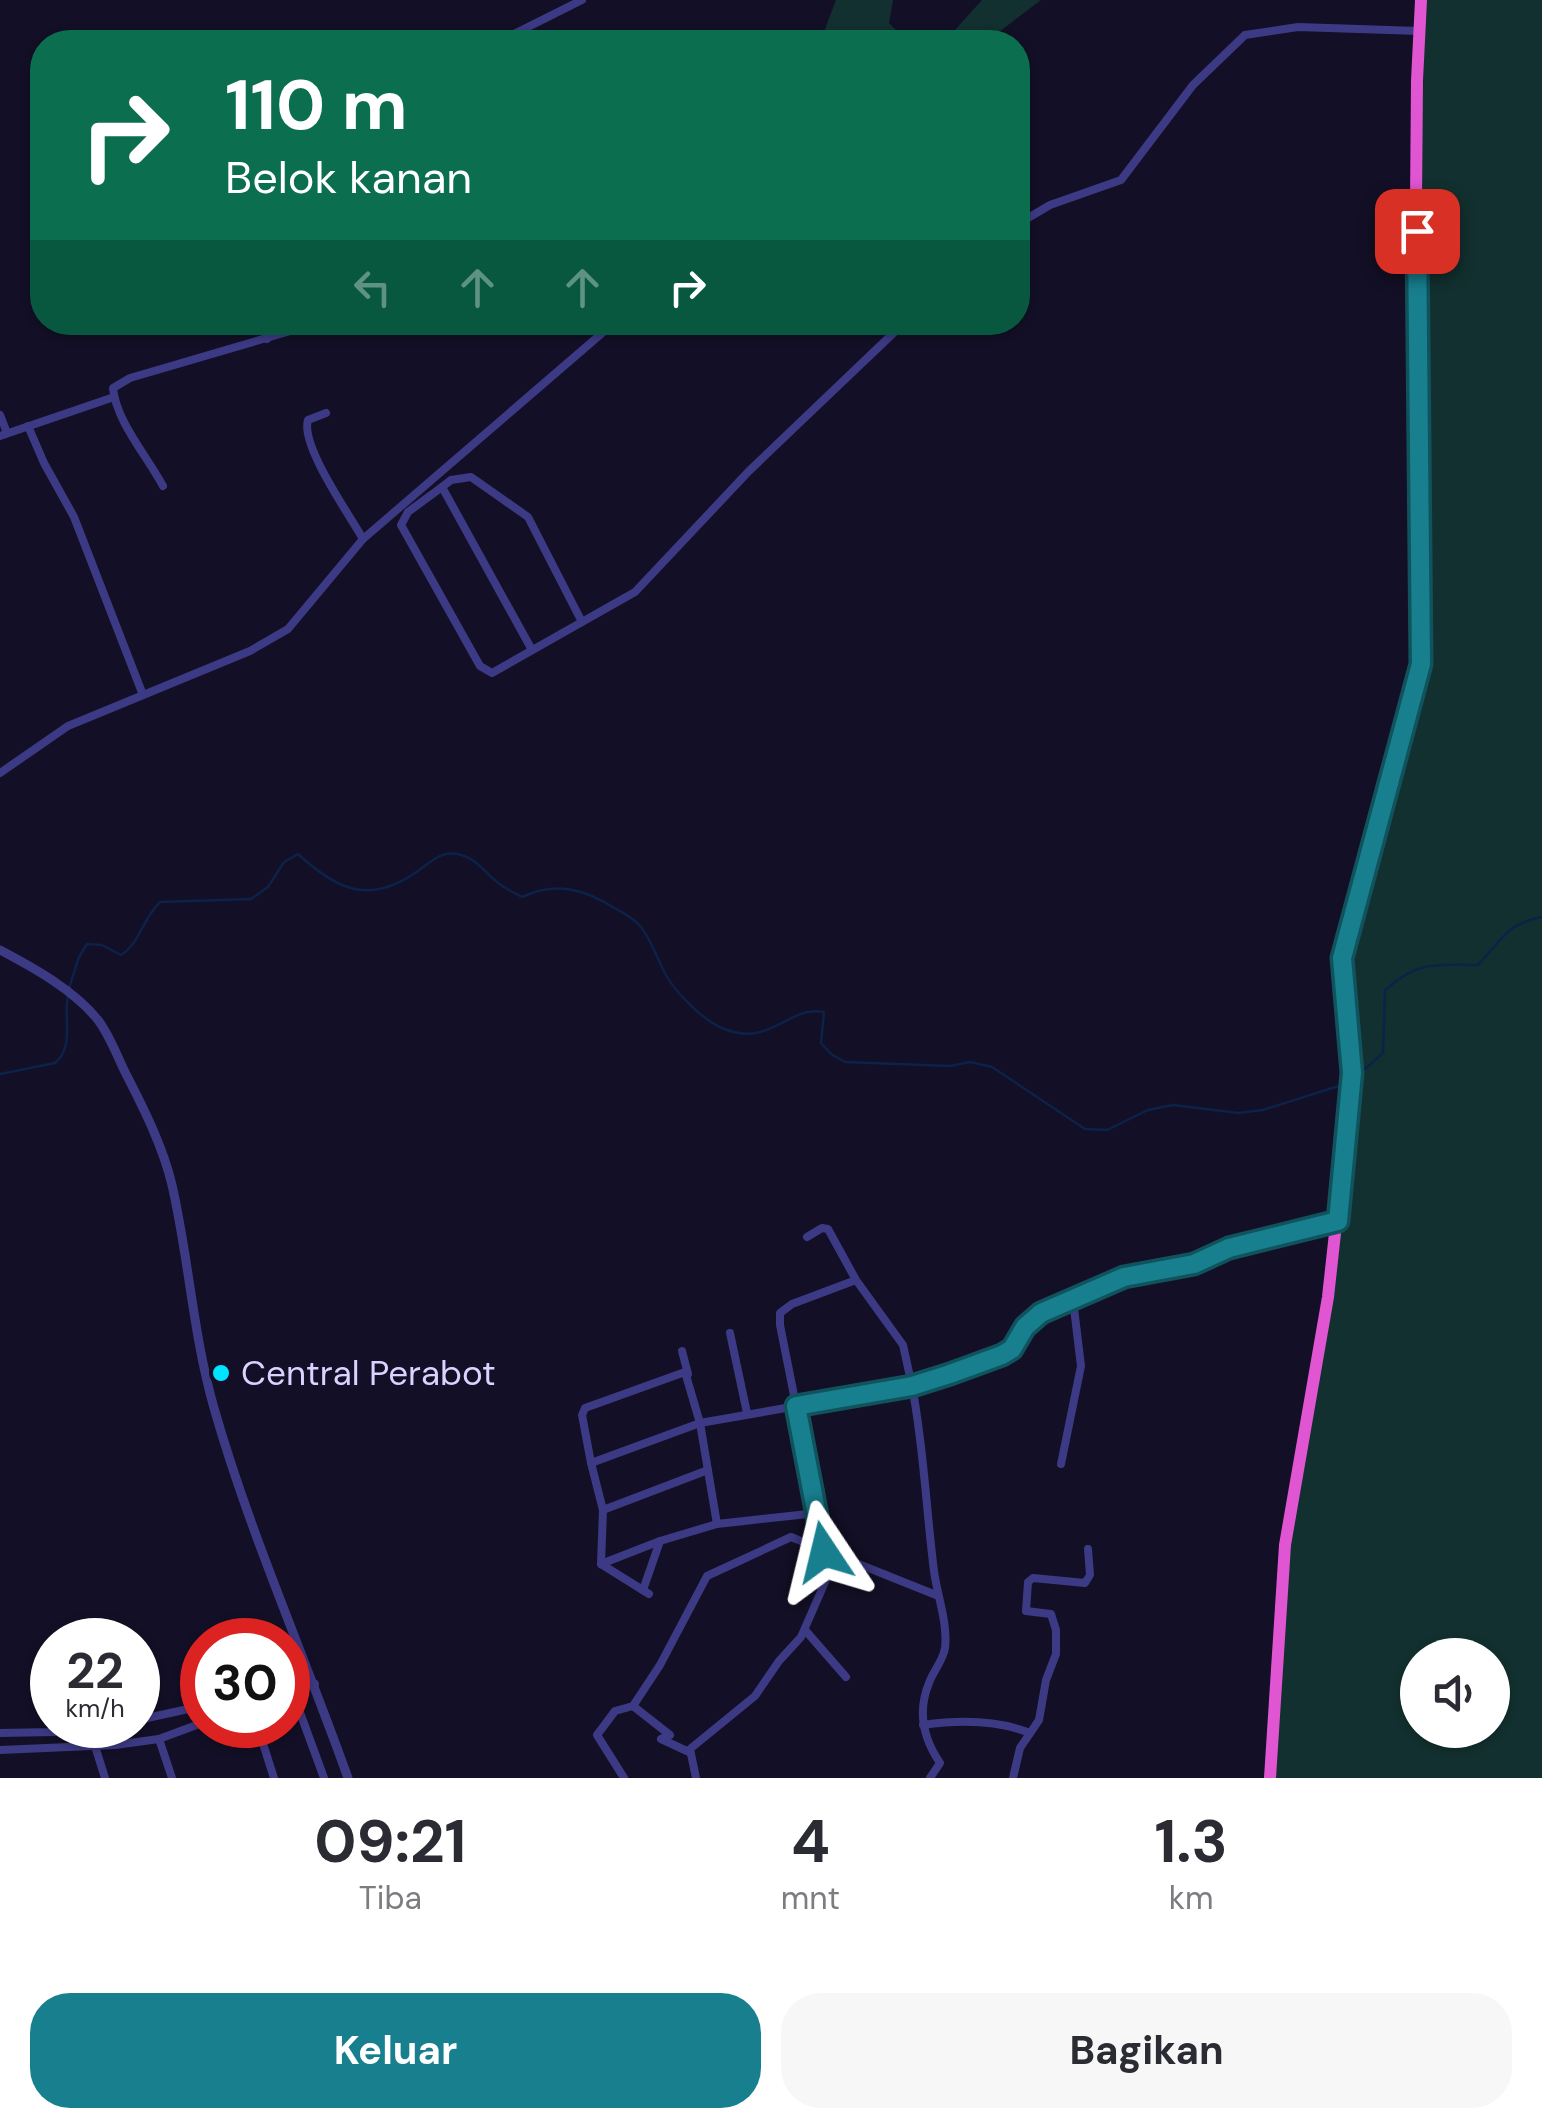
<!DOCTYPE html>
<html lang="id">
<head>
<meta charset="utf-8">
<style>
  body { margin:0; font-family:"DM Sans",sans-serif; background:#f7f7f7; color:#2b2b33; height:100vh; display:flex; flex-direction:column; font-size:38px; white-space:nowrap }
  * { box-sizing:border-box; margin:0 }
  p { font-size:32px; color:#7c7c81 }
  .icon { flex:none; width:55px; height:55px; fill:none; stroke:currentColor; stroke-width:2; stroke-linecap:round; stroke-linejoin:round }
  .map { position:relative; height:1778px; overflow:hidden }
  .side { display:flex; flex-direction:column; background:#fff; flex:1 }
  .side>* { flex:none }
  .hud { position:absolute; left:30px; top:30px; width:1000px; height:305px; border-radius:40px; box-shadow:0 2px 8px #0004; background:#0b6e4f; color:#fff; overflow:hidden }
  .fabs { position:absolute; left:1400px; top:1638px; display:grid; gap:20px }
  .fabs a { display:grid; place-items:center; width:110px; height:110px; border-radius:50%; background:#fff; box-shadow:0 2px 8px #0004; font-size:50px }
  .speed { position:absolute; left:30px; top:1618px; display:flex; gap:20px; font-size:50px; font-weight:700; text-align:center }
  .speed>* { display:grid; place-content:center; width:130px; height:130px; border-radius:50%; background:#fff; box-shadow:0 2px 8px #0004; line-height:1 }
  .speed small { font-size:25px; font-weight:400 }
  .speed .limit { border:15px solid #d22; background:#fff; color:#111 }
  .pin { position:absolute; display:grid; place-items:center; width:85px; height:85px; color:#fff; margin:-42px; border-radius:20px; box-shadow:0 5px 15px #0006 }
  .me { position:absolute; width:110px; margin:-55px; rotate:350deg; stroke-linejoin:round; filter:drop-shadow(0 0 8px #0008) }
  .turn { display:flex; align-items:center; gap:35px; height:210px; padding:0 30px; font-size:45px }
  .turn .icon { width:130px; height:130px; stroke-width:2.5 }
  .turn b { display:block; font-size:70px; line-height:85px }
  .lanes { display:flex; align-items:center; height:95px; padding:0 30px; background:#0003; justify-content:center; gap:50px; direction:ltr }
  .lanes .off { opacity:.35 }
  .eta { display:flex; justify-content:space-evenly; align-items:center; height:170px; text-align:center }
  .eta b { font-size:60px; font-weight:700; line-height:70px }
  .primary-button { display:flex; gap:20px; margin-top:auto; padding:20px 30px }
  .primary-button a { flex:1; height:115px; border-radius:40px; background:#187f8f; color:#fff; font-size:40px; font-weight:700; line-height:115px; text-align:center }
  .primary-button a+a { background:#f7f7f7; color:#2b2b33 }
  .map>svg:first-child { display:block }
  .green { fill:#12302f; fill-rule:evenodd }
  .lines { fill:none; stroke-linecap:round; stroke-linejoin:round }
  .stream { stroke:#0c2248; stroke-width:2.5 }
  .minor { stroke:#3d3a85; stroke-width:8 }
  .tertiary { stroke:#3d3a85; stroke-width:9 }
  .trunk { stroke:#e055d1; stroke-width:12 }
  .route-casing { stroke:#10535d; stroke-width:25 }
  .route { stroke:#187f8f; stroke-width:18 }
  .poi-dot { fill:#00e5ff; stroke:#130f26; stroke-width:4 }
  .labels { text-anchor:middle; dominant-baseline:central; stroke-width:10; stroke-linejoin:round; paint-order:stroke }
  .poi-label { font-size:35px; fill:#d9d4ff; stroke:#130f26; text-anchor:start }
</style>
</head>
<body>
<div class="map">
<svg width="1542" height="1778" viewBox="0 0 1542 1778">
  <rect width="100%" height="100%" fill="#130f26"/>
  <!-- green -->
  <g class="green">
    <path d="M836,0h57l-4,23 19,19h-88z"/>
    <path d="M982,0h59l-55,42h-42z"/>
    <path d="M1426,0h116v1778h-268l8,-151 13,-121 43,-255 22,-194 -13,-86 -4,-9 81,-282c7,-81 -2,-163 -3,-244 -2,-145 -1,-291 5,-436zM1418,1655h74v75h-74z"/>
  </g>
  <g class="lines">
    <!-- stream -->
    <g class="stream">
      <path d="M69,988l10,-31 8,-13 15,1 19,10c19,-12 22,-37 39,-53l91,-3 17,-12 16,-25 14,-8c42,39 75,51 124,14 11,-8 20,-17 35,-14 20,3 29,21 44,31 7,5 14,8 21,12 34,-16 63,-8 94,12 9,5 19,10 25,18 11,14 16,32 25,48 10,18 37,45 56,53 49,21 65,-23 102,-16l-3,31 10,11 14,8 105,4 20,-4 22,5 93,62 22,1 41,-20 25,-5 65,8 25,-3 82,-26"/>
      <path d="M0,1074l55,-11c20,-17 8,-45 13,-67"/>
      <path d="M1356,1077l27,-24 2,-63c34,-30 50,-25 93,-25 23,-24 29,-42 64,-48"/>
    </g>
    <!-- minor -->
    <g class="minor">
      <path d="M498,42l84,-42"/>
      <path d="M1018,224l32,-19 71,-25 72,-95 52,-50 53,-8 121,4"/>
      <path d="M260,322l7,17"/>
      <path d="M326,413l-18,7c-8,25 41,94 55,119"/>
      <path d="M0,415l7,18"/>
      <path d="M28,426l16,37 30,54 69,178"/>
      <path d="M0,436l114,-39"/>
      <path d="M163,486c-16,-30 -47,-65 -50,-98l17,-10 174,-51"/>
      <path d="M442,487l-34,25 -7,13 79,141 12,7 143,-81 114,-121 156,-149"/>
      <path d="M532,650l-90,-163 9,-7 20,-3 57,40 54,105"/>
      <path d="M0,773l68,-47 182,-75 38,-22 75,-90 252,-217"/>
      <path d="M807,1237l15,-9 6,1 28,51 47,65 9,41 -212,37 -109,40 -9,-48 3,-7 100,-36 15,51 17,101 100,-11v-2l-37,-186v-12l12,-9 64,-24"/>
      <path d="M730,1333l17,80"/>
      <path d="M682,1351l6,23"/>
      <path d="M591,1463l12,47 105,-40"/>
      <path d="M1061,1464l20,-98 -8,-66"/>
      <path d="M603,1510l-2,54 48,30"/>
      <path d="M817,1513l7,39"/>
      <path d="M601,1564l59,-23 57,-17"/>
      <path d="M643,1590l17,-49"/>
      <path d="M805,1630l41,47"/>
      <path d="M288,1688l27,-4"/>
      <path d="M288,1703l10,4 26,71"/>
      <path d="M138,1720l64,-14"/>
      <path d="M257,1725l17,53"/>
      <path d="M923,1725c35,-5 74,-5 107,8"/>
      <path d="M0,1733l55,-1 54,-7"/>
      <path d="M159,1739l13,39"/>
      <path d="M95,1746l10,32"/>
      <path d="M0,1750l115,-5 44,-6 43,-16"/>
      <path d="M689,1752l-28,-13 9,-4 -37,-29 27,-41 47,-89 84,-39 145,58"/>
      <path d="M624,1778l-27,-43 18,-24 18,-5"/>
      <path d="M696,1778l-6,-29 65,-53 24,-35 22,-24 35,-80"/>
      <path d="M930,1778l10,-15c-17,-25 -23,-51 -11,-80 4,-12 14,-22 16,-35 3,-25 -8,-53 -11,-77 -8,-62 -10,-123 -22,-185l91,-31 9,-6 22,-31 73,-34 36,-12 51,-8 35,-16 109,-27"/>
      <path d="M1013,1778l7,-30 19,-28 7,-40 10,-26v-24l-5,-16 -25,-3 2,-29 5,-4 52,5 5,-8 -2,-26"/>
    </g>
    <!-- tertiary -->
    <path class="tertiary" d="M0,950c34,18 74,40 98,70 12,16 19,36 28,54 18,35 37,73 46,111 17,74 21,150 42,223 36,126 90,246 134,370"/>
    <!-- trunk -->
    <path class="trunk" d="M1270,1778l15,-233 43,-248 23,-210 1,-35 -9,-94 78,-294 -6,-339 2,-244 4,-81"/>
  </g>
  <g class="lines">
    <defs>
      <path id="route" d="M824,1552l-28,-146 116,-20 38,-12 52,-19 10,-6 13,-22 16,-14 83,-36 70,-13 35,-16 109,-27 14,-148 -10,-115 79,-294 -4,-433"/>
    </defs>
    <!-- route casing -->
    <use href="#route" class="route-casing"/>
    <!-- route -->
    <use href="#route" class="route"/>
  </g>
  <!-- markers -->
  <circle class="poi-dot" cx="221" cy="1373" r="10"/>
  <g class="labels">
    <!-- poi labels -->
    <g class="poi-label">
      <text x="241" y="1373">Central Perabot</text>
    </g>
  </g>
</svg>
<div class="fabs">
<a><svg class="icon" aria-label="sound" viewBox="0 0 24 24"><path d="M4 9h4l5-4v14l-5-4H4zM17 9q2 3 0 6"/></svg></a>
</div>
<div class="speed"><div>22<small>km/h</small></div><div class="limit">30</div></div>
<div class="pin" style="left:1417px;top:231px;background:#d93025"><svg class="icon" aria-label="arrive" viewBox="0 0 24 24"><path d="M6 21V4h12l-3 4 3 4H6"/></svg></div>
<svg class="me" style="left:824px;top:1552px" viewBox="-20 -20 40 40"><path d="M0-17L14 15 0 8-14 15z" fill="#187f8f" stroke="#fff" stroke-width="4"/></svg>
<div class="hud">
<div class="turn"><svg class="icon" aria-label="right" viewBox="0 0 24 24"><path d="M7 20v-9h11M14 6l5 5-5 5"/></svg><div><b>110 m</b>Belok kanan</div></div>
<div class="lanes"><svg class="icon off" aria-label="left" viewBox="0 0 24 24"><path d="M17 20v-9H6M10 6l-5 5 5 5"/></svg><svg class="icon off" aria-label="ahead" viewBox="0 0 24 24"><path d="M12 20V5M6 11l6-6 6 6"/></svg><svg class="icon off" aria-label="ahead" viewBox="0 0 24 24"><path d="M12 20V5M6 11l6-6 6 6"/></svg><svg class="icon" aria-label="right" viewBox="0 0 24 24"><path d="M7 20v-9h11M14 6l5 5-5 5"/></svg></div>
</div>
</div>
<section class="side">
<div class="eta">
<div><b>09:21</b><p>Tiba</p></div>
<div><b>4</b><p>mnt</p></div>
<div><b>1.3</b><p>km</p></div>
</div>
<div class="primary-button"><a>Keluar</a><a>Bagikan</a></div>
</section>
</body>
</html>
